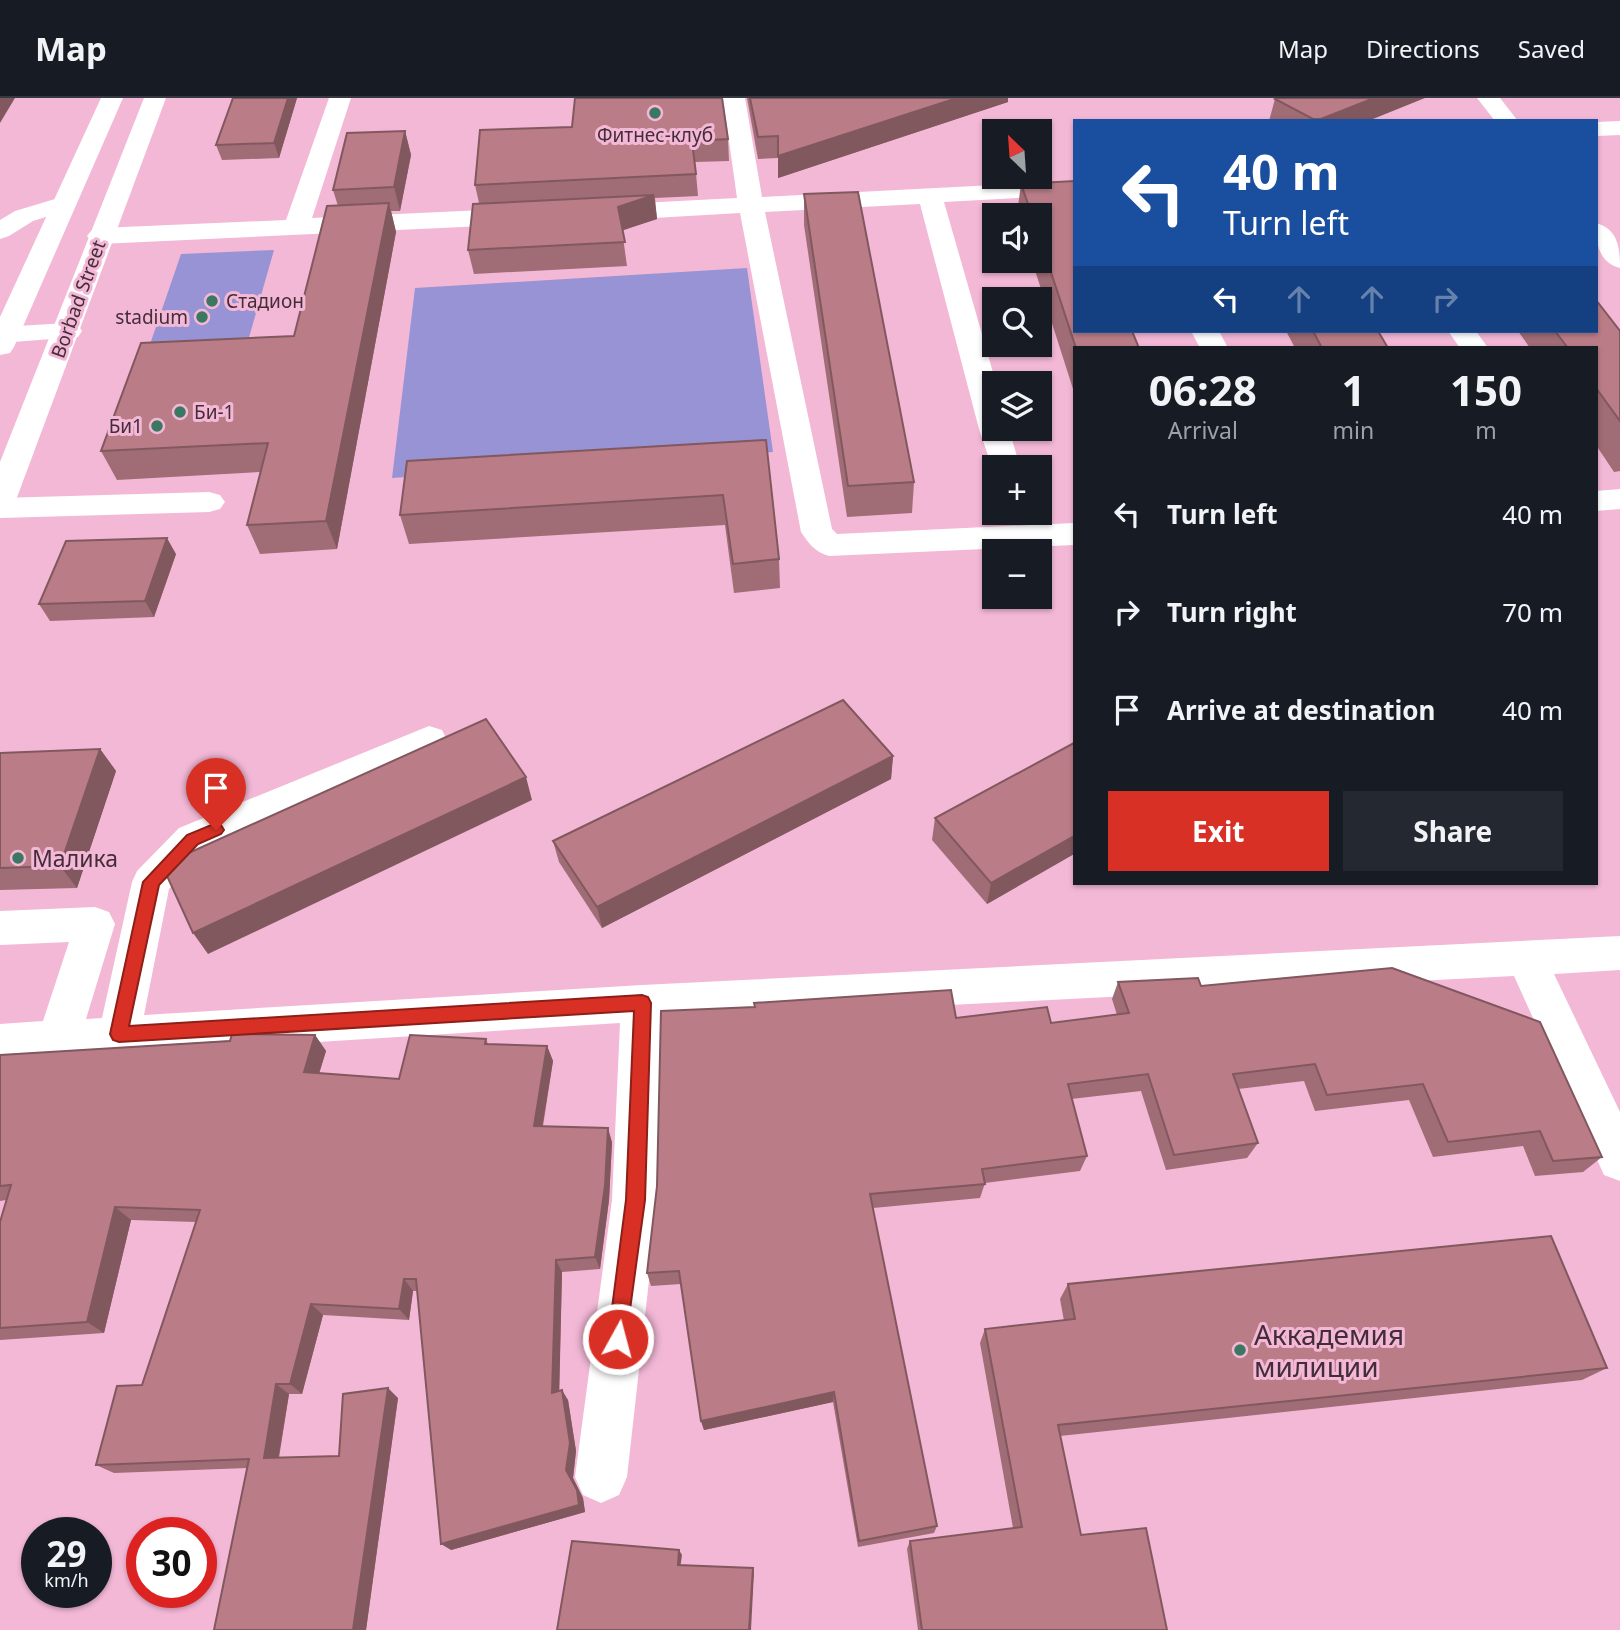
<!DOCTYPE html>
<html lang="en">
<head>
<meta charset="utf-8">
<style>
  body { margin:0; font-family:"Noto Sans",sans-serif; background:#242831; color:#f1f3f6; height:100vh; display:flex; flex-direction:column; font-size:26px; white-space:nowrap }
  * { box-sizing:border-box; margin:0 }
  p { font-size:23px; color:#9ea1a6 }
  .icon { flex:none; width:38px; height:38px; fill:none; stroke:currentColor; stroke-width:2; stroke-linecap:round; stroke-linejoin:round }
  .map { position:relative; flex:1; overflow:hidden }
  .drawer { position:absolute; left:1073px; top:248px; width:525px; height:539px; display:flex; flex-direction:column; background:#171b24; border-radius:0px; box-shadow:0 2px 5px #0004 }
  .drawer>* { flex:none }
  .guide { position:absolute; left:1073px; top:21px; width:525px; height:214px; border-radius:0px; box-shadow:0 2px 5px #0004; background:#1a4fa0; color:#fff; overflow:hidden }
  .needle { width:46px; rotate:335deg }
  .controls { position:absolute; left:982px; top:21px; display:grid; gap:14px }
  .controls a { display:grid; place-items:center; width:70px; height:70px; border-radius:0px; background:#171b24; box-shadow:0 2px 5px #0004; font-size:35px }
  .speed { position:absolute; left:21px; top:1419px; display:flex; gap:14px; font-size:35px; font-weight:700; text-align:center }
  .speed>* { display:grid; place-content:center; width:91px; height:91px; border-radius:50%; background:#171b24; box-shadow:0 2px 5px #0004; line-height:1 }
  .speed small { font-size:18px; font-weight:400 }
  .speed .limit { border:10px solid #d22; background:#fff; color:#111 }
  .pin { position:absolute; display:grid; place-items:center; width:60px; height:60px; color:#fff; margin:-72px -30px; border-radius:50% 50% 50% 0; rotate:-45deg; box-shadow:0 0 7px #0007 }
  .pin .icon { rotate:45deg }
  .me { position:absolute; width:77px; margin:-38px; rotate:7deg; stroke-linejoin:round; filter:drop-shadow(0 0 5px #0008) }
  .turn { display:flex; align-items:center; gap:24px; height:147px; padding:0 35px; font-size:32px }
  .turn .icon { width:91px; height:91px; stroke-width:2.5 }
  .turn b { display:block; font-size:49px; line-height:60px }
  .lanes { display:flex; align-items:center; height:66px; padding:0 35px; background:#0003; justify-content:center; gap:35px; direction:ltr }
  .lanes .off { opacity:.35 }
  .eta { display:flex; justify-content:space-evenly; align-items:center; height:119px; text-align:center }
  .eta b { font-size:42px; font-weight:700; line-height:49px }
  .cta { display:flex; gap:14px; margin-top:auto; padding:14px 35px }
  .cta a { flex:1; height:80px; border-radius:0px; background:#d93025; color:#fff; font-size:28px; font-weight:700; line-height:80px; text-align:center }
  .cta a+a { background:#242831; color:#f1f3f6 }
  ul { padding:0; list-style:none }
  li { display:flex; align-items:center; gap:21px; height:98px; padding:0 35px }
  li div { flex:1 }
  li b { display:block; font-size:26px }
  li em { font-style:normal }
  header { display:flex; align-items:center; gap:42px; box-sizing:border-box; height:98px; padding:0 35px; background:#171b24; border-bottom:2px solid #363941 }
  header strong { font-size:33px }
  nav { display:flex; gap:38px; margin-inline-start:auto; font-size:24px }
  .map>svg:first-child { display:block }
  .green { fill:#9893d5 }
  .lines { fill:none; stroke-linecap:round; stroke-linejoin:round }
  .minor { fill:#fff; fill-rule:evenodd }
  .major { fill:#fff; fill-rule:evenodd }
  .wall { fill:#a06c75 }
  .shaded-wall { fill:#82585f }
  .building { fill:#ba7d88; stroke:#82585f; stroke-width:2 }
  .route { fill:#d93025; stroke:#8d1f18; stroke-width:2 }
  .poi-dot { fill:#3c7761; stroke:#f3b8d6; stroke-width:2.5 }
  .labels { text-anchor:middle; dominant-baseline:central; stroke-width:6; stroke-linejoin:round; paint-order:stroke }
  .far-poi-label { font-size:19px; fill:#442d39; stroke:#f3b8d6; text-anchor:start }
  .far-street-label { font-size:19px; fill:#442d39; stroke:#f3b8d6 }
  .poi-label { font-size:23px; fill:#442d39; stroke:#f3b8d6; text-anchor:start }
  .near-poi-label { font-size:28px; fill:#442d39; stroke:#f3b8d6; text-anchor:start }
</style>
</head>
<body>
<header>
<strong>Map</strong>
<nav><a>Map</a><a>Directions</a><a>Saved</a></nav>
</header>
<div class="map">
<svg width="1620" height="1532" viewBox="0 0 1620 1532">
  <rect width="100%" height="100%" fill="#f3b8d6"/>
  <!-- green -->
  <g class="green">
    <path d="M274,152l-28,98 -99,5 34,-99z"/>
    <path d="M747,170l26,184 -381,26 23,-190z"/>
  </g>
  <g class="lines">
    <!-- minor -->
    <g class="minor">
      <path d="M329,0h22l-39,120 213,-10 9,3 4,5 -4,5 -9,3 -425,20 -9,-3 -4,-5 4,-5 9,-3 186,-8z"/>
      <path d="M723,0h22l17,99 312,-16v14l-130,7 52,181 -2,46h15l11,38h-26v6l-15,-44 -59,-225 -155,8 67,317 5,5 237,-11v22l-245,11c-14,-4 -20,-12 -28,-24l-61,-319 -138,8 -9,-3 -4,-5 4,-5 9,-3 135,-7z"/>
      <path d="M1477,0h23l18,23h-23z"/>
      <path d="M1620,23v14l-24,1v-14z"/>
      <path d="M65,98l9,2 3,5 -3,5 -41,13 -24,15 -9,3v-19l15,-9z"/>
      <path d="M1596,125c22,6 24,25 24,45 -22,-6 -24,-25 -24,-45z"/>
      <path d="M68,225l10,2 4,6 -4,6 -78,6v-16z"/>
      <path d="M1191,233h28l9,17h-28z"/>
      <path d="M1448,233h28l12,17h-28z"/>
      <path d="M1620,391v20l-24,2v-20z"/>
      <path d="M209,394l11,3 5,7 -5,7 -11,3 -209,6v-20z"/>
      <path d="M429,628l13,4 5,10 -5,10 -237,100 -36,39 -25,126 498,-30 978,-49v34l-66,4 66,138v69l-16,-6 -90,-199 -852,44 -4,180 -31,277 -8,18 -18,8 -18,-8 -8,-18 37,-277 8,-177 -620,39v-38l43,-3 26,-79 -69,3v-34l95,-4 14,5 6,12 -29,95 16,-1 30,-136 5,-11 42,-43z"/>
    </g>
    <!-- major -->
    <g class="major">
      <path d="M101,0h22l-109,249 -4,6 -10,2v-38z"/>
      <path d="M144,0h22l-150,402 -5,7 -11,3v-48z"/>
    </g>
  </g>
  <!-- wall -->
  <g class="wall">
    <path d="M233,0h64l-18,60 -57,2 -6,-15z"/>
    <path d="M747,0h261v4l-230,76v-20l-20,1z"/>
    <path d="M1275,1l93,22h-99z"/>
    <path d="M480,32l248,9 1,22 -34,1 3,34 -43,2 2,21 -35,11 5,36 -153,8 -6,-24 11,-47 -4,-18z"/>
    <path d="M405,33l6,24 -11,56h-9l5,21 -59,317 -77,5 -13,-29 13,-53 -143,8 -16,-29 193,-115 44,-130 -5,-16z"/>
    <path d="M1021,86l118,164h-65v44l-42,-131h8v-46l-23,-1z"/>
    <path d="M804,96l110,288 -2,31 -65,4 -43,-292z"/>
    <path d="M1286,233h92l10,17h-93z"/>
    <path d="M1518,233h102v140l-6,1 -18,-27v-97h-66z"/>
    <path d="M766,342l13,119 1,29 -46,5 -9,-68 -316,19 -9,-29z"/>
    <path d="M176,456l-22,63 -104,4 -11,-17z"/>
    <path d="M1074,645v111l-87,50 -55,-64 3,-22z"/>
    <path d="M100,651l16,22 -39,117 -77,2v-137z"/>
    <path d="M893,658l-2,23 -289,149 -43,-66 -6,-21z"/>
    <path d="M1118,884l83,4 401,171 -19,15 -48,4 -12,-30 -90,11 -24,-57 -94,11 -11,-30 -66,8 20,54 -11,15 -81,12 -25,-79 -70,8 16,57 -7,15 -95,12 -5,15 -107,10 64,318 -3,7 -76,14 -25,-145 -129,28 -3,-9 -20,-137 -30,2 -4,-13 309,-255 95,5 66,-8 -5,-16z"/>
    <path d="M315,937l11,16 -7,22 80,6 87,-40 2,5 59,2 6,15 -10,65 69,16 -3,58 -9,69 -38,3 -3,119 9,9 8,51 -3,27 10,20 2,14 -134,38 -34,-259h-4l-4,29 -86,-5 -21,79h-13l-10,64 60,-2 59,-58 -32,232h-152l33,-162 -133,5 -18,-8 46,-80 54,-163 -65,-2 -27,113 -104,7v-118l6,-22 -6,1v-146z"/>
    <path d="M1068,1186l539,84 -25,12 -522,56 21,99 86,95h-249l-11,-81 3,-8 103,-13 -33,-185 5,-14 79,-8 -4,-22z"/>
  </g>
  <!-- shaded-wall -->
  <g class="shaded-wall">
    <path d="M0,0h15l-15,25z"/>
    <path d="M288,0h9l-18,60 -5,-15z"/>
    <path d="M957,0h51v4l-230,76v-22z"/>
    <path d="M1374,0h51l-57,23h-48l1,-2z"/>
    <path d="M405,33l6,24 -11,56 -6,-24z"/>
    <path d="M654,97l3,24 -36,12 -3,-24z"/>
    <path d="M389,105l7,29 -59,317 -11,-28z"/>
    <path d="M167,440l9,16 -22,63 -9,-16z"/>
    <path d="M100,651l16,22 -39,117 -17,-22z"/>
    <path d="M893,658l-2,23 -289,149 -5,-21z"/>
    <path d="M526,679l6,23 -324,154 -15,-21z"/>
    <path d="M1074,738v18l-87,50 4,-21z"/>
    <path d="M315,937l11,16 -11,36 -11,-15z"/>
    <path d="M547,948l6,15 -13,79 -6,-14z"/>
    <path d="M608,1030l4,14 -3,58 -9,69 -5,-12z"/>
    <path d="M115,1109l16,13 -27,113 -17,-11z"/>
    <path d="M556,1162l6,12 -3,131 -7,-10z"/>
    <path d="M404,1181l9,12 -4,29 -10,-11z"/>
    <path d="M311,1206l12,11 -21,79 -12,-10z"/>
    <path d="M276,1286l13,10 -12,72 -13,-8z"/>
    <path d="M388,1290l10,10 -32,232h-13z"/>
    <path d="M562,1292l6,10 8,51 -3,27 10,20 2,14 -134,38 -10,-6z"/>
    <path d="M834,1294l-1,10 -129,28 -3,-9z"/>
    <path d="M679,1452l3,5 -2,14 -2,-4z"/>
    <path d="M753,1470l1,4 -3,58h-2z"/>
  </g>
  <!-- building -->
  <g class="building">
    <path d="M233,0h55l-14,45 -58,2z"/>
    <path d="M575,0h147l6,41 -36,2 4,33 -221,11 5,-55 92,-3z"/>
    <path d="M750,0h207l-179,58v-20l-20,1z"/>
    <path d="M1277,0h97l-53,21h-8l-38,-20z"/>
    <path d="M405,33l-11,56 -61,3 14,-57z"/>
    <path d="M1074,83v150h58l7,17h-63l-36,-109v-24h-8l-11,-31z"/>
    <path d="M858,94l56,290 -66,4 -44,-292z"/>
    <path d="M654,97l-36,12 7,35 -157,8 5,-46z"/>
    <path d="M389,105l-63,318 -79,4 21,-82 -167,8 40,-108 153,-7 33,-130z"/>
    <path d="M1596,202l24,31v90l-24,-33v-40h-28l-13,-17h41z"/>
    <path d="M1313,233h65l10,17h-66z"/>
    <path d="M766,342l13,119 -46,5 -10,-69 -323,20 7,-54z"/>
    <path d="M167,440l-22,63 -106,3 27,-63z"/>
    <path d="M843,602l50,56 -296,151 -44,-66z"/>
    <path d="M486,621l40,58 -333,156 -31,-68z"/>
    <path d="M1074,645v93l-83,47 -56,-65z"/>
    <path d="M100,651l-40,117 -60,2v-115z"/>
    <path d="M1392,870l148,54 62,135 -49,4 -13,-30 -92,11 -25,-58 -96,11 -12,-31 -82,10 25,69 -84,12 -26,-81 -80,10 19,72 -105,13 3,15 -115,10 67,332 -78,15 -25,-149 -133,29 -22,-150 -32,2 10,-87 4,-175 94,-4 -1,-4 197,-13 5,28 91,-11 4,16 78,-10 -11,-31 80,-4 3,8z"/>
    <path d="M232,936l83,1 -11,37 95,7 11,-44 76,4 -1,5 62,2 -13,80 74,2 -3,58 -10,71 -39,3 -4,133 10,-3 8,53 -4,27 11,20 2,15 -138,39 -25,-265h-12l-5,30 -88,-5 -21,80h-14l-12,74 75,-2 4,-62 45,-6 -35,242h-139l35,-171 -153,6 21,-79 25,-1 58,-175 -85,-3 -28,115 -87,6v-106l11,-37 -11,1v-131l230,-14z"/>
    <path d="M1551,1138l56,132 -549,57 23,110 65,-7 21,102h-245l-12,-89 112,-14 -37,-198 90,-10 -7,-35z"/>
    <path d="M572,1443l107,9 -1,15 75,3 -4,62h-192z"/>
  </g>
  <!-- route -->
  <path class="route" d="M216,725l5,2 3,5 -3,4 -23,10 -39,41 -30,141 513,-31 6,2 3,6 -6,197 -20,146 -7,3 -7,-3 -3,-7 18,-139 8,-189 -515,31 -6,-2 -3,-6 33,-152 44,-47z"/>
  <!-- markers -->
  <g class="poi-dot">
    <circle cx="655" cy="15" r="7"/>
    <circle cx="212" cy="203" r="7"/>
    <circle cx="202" cy="219" r="7"/>
    <circle cx="180" cy="314" r="7"/>
    <circle cx="157" cy="328" r="7"/>
    <circle cx="18" cy="760" r="7"/>
    <circle cx="1240" cy="1252" r="7"/>
  </g>
  <g class="labels">
    <!-- far-poi labels -->
    <g class="far-poi-label">
      <text x="655" y="37" text-anchor="middle">Фитнес-клуб</text>
      <text x="226" y="203">Стадион</text>
      <text x="188" y="219" text-anchor="end">stadium</text>
      <text x="194" y="314">Би-1</text>
      <text x="143" y="328" text-anchor="end">Би1</text>
    </g>
    <!-- far-street labels -->
    <g class="far-street-label">
      <text transform="translate(78 201) rotate(-70)">Borbad Street</text>
    </g>
    <!-- poi labels -->
    <g class="poi-label">
      <text x="32" y="760">Малика</text>
    </g>
    <!-- near-poi labels -->
    <g class="near-poi-label">
      <text x="1254" y="1236">Аккадемия<tspan x="1254" dy="32">милиции</tspan></text>
    </g>
  </g>
</svg>
<div class="controls">
<a><svg class="needle" viewBox="-14 -14 28 28"><path d="M0-13l5 13h-10z" fill="#e53935"/><path d="M0 13l5-13h-10z" fill="#9ea1a6"/></svg></a>
<a><svg class="icon" aria-label="sound" viewBox="0 0 24 24"><path d="M4 9h4l5-4v14l-5-4H4zM17 9q2 3 0 6"/></svg></a>
<a><svg class="icon" aria-label="search" viewBox="0 0 24 24"><circle cx="10" cy="10" r="6"/><path d="M15 15l6 6"/></svg></a>
<a><svg class="icon" aria-label="layers" viewBox="0 0 24 24"><path d="M12 4l9 5-9 5-9-5zM3 14l9 5 9-5"/></svg></a>
<a>+</a>
<a>−</a>
</div>
<div class="speed"><div>29<small>km/h</small></div><div class="limit">30</div></div>
<div class="pin" style="left:216px;top:732px;background:#d93025"><svg class="icon" aria-label="arrive" viewBox="0 0 24 24"><path d="M6 21V4h12l-3 4 3 4H6"/></svg></div>
<svg class="me" style="left:618px;top:1241px" viewBox="-20 -20 40 40"><circle r="17" fill="#d93025" stroke="#fff" stroke-width="3"/><path d="M0-11L8 9 0 5-8 9z" fill="#fff"/></svg>
<div class="guide">
<div class="turn"><svg class="icon" aria-label="left" viewBox="0 0 24 24"><path d="M17 20v-9H6M10 6l-5 5 5 5"/></svg><div><b>40 m</b>Turn left</div></div>
<div class="lanes"><svg class="icon" aria-label="left" viewBox="0 0 24 24"><path d="M17 20v-9H6M10 6l-5 5 5 5"/></svg><svg class="icon off" aria-label="ahead" viewBox="0 0 24 24"><path d="M12 20V5M6 11l6-6 6 6"/></svg><svg class="icon off" aria-label="ahead" viewBox="0 0 24 24"><path d="M12 20V5M6 11l6-6 6 6"/></svg><svg class="icon off" aria-label="right" viewBox="0 0 24 24"><path d="M7 20v-9h11M14 6l5 5-5 5"/></svg></div>
</div>
<section class="drawer">
<div class="eta">
<div><b>06:28</b><p>Arrival</p></div>
<div><b>1</b><p>min</p></div>
<div><b>150</b><p>m</p></div>
</div>
<ul>
<li><svg class="icon" aria-label="left" viewBox="0 0 24 24"><path d="M17 20v-9H6M10 6l-5 5 5 5"/></svg><div><b>Turn left</b></div><em>40 m</em></li>
<li><svg class="icon" aria-label="right" viewBox="0 0 24 24"><path d="M7 20v-9h11M14 6l5 5-5 5"/></svg><div><b>Turn right</b></div><em>70 m</em></li>
<li><svg class="icon" aria-label="arrive" viewBox="0 0 24 24"><path d="M6 21V4h12l-3 4 3 4H6"/></svg><div><b>Arrive at destination</b></div><em>40 m</em></li>
</ul>
<div class="cta"><a>Exit</a><a>Share</a></div>
</section>
</div>
</body>
</html>
